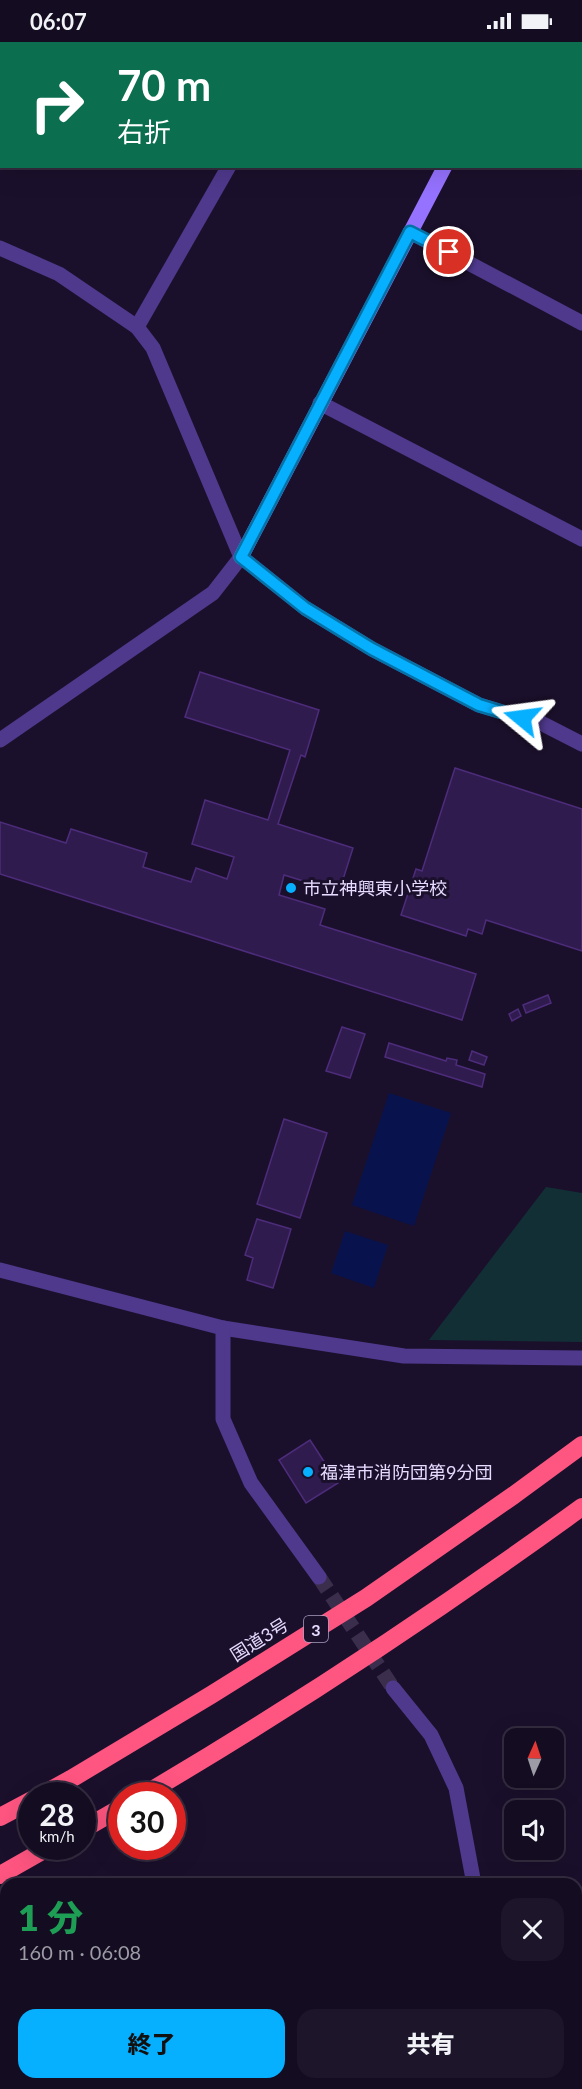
<!DOCTYPE html>
<html lang="ja">
<head>
<meta charset="utf-8">
<style>
  body { margin:0; font-family:Lato,"Noto Sans JP",sans-serif; background:#1d152a; color:#f1f3f6; height:100vh; display:flex; flex-direction:column; font-size:22px; white-space:nowrap }
  * { box-sizing:border-box; margin:0 }
  p { font-size:20px; color:#9d9ba5 }
  .icon { flex:none; width:33px; height:33px; fill:none; stroke:currentColor; stroke-width:2; stroke-linecap:round; stroke-linejoin:round }
  .map { position:relative; flex:1; overflow:hidden }
  .drawer { position:absolute; left:0px; top:1836px; width:582px; height:212px; display:flex; flex-direction:column; background:#140c21; border-radius:18px 18px 0 0; box-shadow:0 6px 24px #0002,0 0 0 2px #332c3f }
  .drawer>* { flex:none }
  .banner { position:absolute; left:0px; top:0px; width:582px; height:126px; box-shadow:0 6px 24px #0002,0 0 0 2px #332c3f; background:#0b6e4f; color:#fff; overflow:hidden }
  .needle { width:39px; rotate:3deg }
  .controls { position:absolute; left:504px; top:1686px; display:grid; gap:12px }
  .controls a { display:grid; place-items:center; width:60px; height:60px; border-radius:12px; background:#140c21; box-shadow:0 6px 24px #0002,0 0 0 2px #332c3f; font-size:30px }
  .speed { position:absolute; left:18px; top:1740px; display:flex; gap:12px; font-size:30px; font-weight:700; text-align:center }
  .speed>* { display:grid; place-content:center; width:78px; height:78px; border-radius:50%; background:#140c21; box-shadow:0 6px 24px #0002,0 0 0 2px #332c3f; line-height:1 }
  .speed small { font-size:15px; font-weight:400 }
  .speed .limit { border:9px solid #d22; background:#fff; color:#111 }
  .pin { position:absolute; display:grid; place-items:center; width:51px; height:51px; color:#fff; margin:-26px; border:3px solid #fff; border-radius:50%; box-shadow:0 2px 6px #0007 }
  .me { position:absolute; width:66px; margin:-33px; rotate:286deg; stroke-linejoin:round; filter:drop-shadow(0 0 4px #0008) }
  .turn { display:flex; align-items:center; gap:21px; height:126px; padding:0 18px; font-size:27px }
  .turn .icon { width:78px; height:78px; stroke-width:2.5 }
  .turn b { display:block; font-size:42px; line-height:51px }
  .round { display:grid; place-items:center; flex:none; width:63px; height:63px; border-radius:18px; background:#1d152a }
  .summary { display:flex; align-items:center; justify-content:space-between; height:102px; padding:0 18px }
  h1 { font-size:36px; font-weight:800; line-height:45px; color:#1e9e55 }
  .cta { display:flex; gap:12px; margin-top:auto; padding:12px 18px }
  .cta a { flex:1; height:69px; border-radius:18px; background:#07afff; color:#111; font-size:24px; font-weight:800; line-height:69px; text-align:center }
  .cta a+a { background:#1d152a; color:#f1f3f6 }
  .status { display:flex; justify-content:space-between; align-items:center; height:42px; padding:0 30px; background:#140c21; direction:ltr }
  .status svg { height:16px; fill:currentColor }
  .map>svg:first-child { display:block }
  .green { fill:#122f36 }
  .water { fill:#08124c }
  .building { fill:#301b4e; stroke:#4d2c7b; stroke-width:1.5 }
  .lines { fill:none; stroke-linecap:round; stroke-linejoin:round }
  .street-tunnel { stroke:#3a2e4c; stroke-width:15; stroke-dasharray:15 8; stroke-linecap:butt }
  .street { stroke:#4f398d; stroke-width:15 }
  .secondary { stroke:#9572ff; stroke-width:15 }
  .highway { stroke:#ff5681; stroke-width:18 }
  .route-casing { stroke:#0572a6; stroke-width:15 }
  .route { stroke:#07afff; stroke-width:10 }
  .poi-dot { fill:#07afff; stroke:#1b102c; stroke-width:2 }
  .labels { text-anchor:middle; dominant-baseline:central; stroke-width:6; stroke-linejoin:round; paint-order:stroke }
  .shield { fill:#1b102c; stroke:#aa9ec0; stroke-width:1.5 }
  .shield-label { font-size:16px; font-weight:bold; fill:#e7dbff }
  .poi-label { font-size:18px; fill:#e7dbff; stroke:#1b102c; text-anchor:start }
  .street-label { font-size:18px; fill:#e7dbff; stroke:#1b102c }
</style>
</head>
<body>
<div class="status"><b>06:07</b><svg viewBox="0 0 49 12"><path d="M0 12V9h3v3zM5 12V6h3v6zM10 12V3h3v9zM15 12V0h3v12zM26 1h20v11H26zM47 4h2v5h-2z"/></svg></div>
<div class="map">
<svg width="582" height="2047" viewBox="0 0 582 2047">
  <rect width="100%" height="100%" fill="#1b102c"/>
  <!-- green -->
  <path class="green" d="M546,1145l36,6v149l-153,-2z"/>
  <!-- water -->
  <g class="water">
    <path d="M389,1051l62,20 -37,113 -62,-21z"/>
    <path d="M345,1189l43,14 -14,43 -43,-15z"/>
  </g>
  <!-- building -->
  <g class="building">
    <path d="M200,630l119,38 -14,47 -4,-2 -23,69 75,24 -14,44 -55,-17 -5,20 46,14 -5,16 156,49 -14,46 -462,-146v-52l66,21 5,-14 76,24 -4,14 48,15 5,-14 31,11 7,-22 -42,-13 13,-44 63,20 22,-70 -105,-33z"/>
    <path d="M455,726l127,41v142l-96,-31 -4,14 -14,-5 -2,7 -65,-21 15,-46 6,2z"/>
    <path d="M548,953l3,8 -25,10 -3,-8z"/>
    <path d="M518,967l3,7 -9,5 -3,-7z"/>
    <path d="M342,985l23,7 -15,44 -24,-7z"/>
    <path d="M389,1001l57,18 1,-3 10,2 -1,5 29,9 -3,13 -97,-30z"/>
    <path d="M472,1009l15,6 -3,8 -15,-5z"/>
    <path d="M284,1077l43,14 -27,85 -43,-14z"/>
    <path d="M257,1177l34,10 -18,59 -26,-8 6,-22 -8,-3z"/>
    <path d="M310,1398l28,43 -32,20 -27,-43z"/>
  </g>
  <g class="lines">
    <!-- street-tunnel -->
    <path class="street-tunnel" d="M319,1535l74,111"/>
    <!-- street -->
    <g class="street">
      <path d="M296,2l1,-2"/>
      <path d="M0,4l2,1"/>
      <path d="M229,124l-92,161 16,21 88,209 64,51 67,41 107,56 64,19 39,20"/>
      <path d="M410,190l172,91"/>
      <path d="M0,206l59,26 78,53"/>
      <path d="M320,361l262,136"/>
      <path d="M0,698l213,-147 28,-36"/>
      <path d="M0,1228l223,58 181,28 178,2"/>
      <path d="M223,1286v91l28,64 68,94"/>
      <path d="M393,1646l38,47 25,53 18,96"/>
      <path d="M576,1971l6,4"/>
    </g>
    <!-- secondary -->
    <g class="secondary">
      <path d="M514,0l3,2"/>
      <path d="M580,35l2,1"/>
      <path d="M241,515l204,-391"/>
    </g>
    <!-- highway -->
    <g class="highway">
      <path d="M40,1754l31,-17 140,-84 155,-97 148,-103 68,-50"/>
      <path d="M142,1754c151,-89 298,-186 440,-289"/>
      <path d="M0,1775l32,-17"/>
      <path d="M82,1788l40,-23"/>
      <path d="M0,1833l51,-29"/>
    </g>
  </g>
  <g class="lines">
    <defs>
      <path id="route" d="M449,210l-39,-20 -169,325 64,51 67,41 107,56 43,13"/>
    </defs>
    <!-- route casing -->
    <use href="#route" class="route-casing"/>
    <!-- route -->
    <use href="#route" class="route"/>
  </g>
  <!-- markers -->
  <g class="poi-dot">
    <circle cx="291" cy="846" r="6"/>
    <circle cx="308" cy="1430" r="6"/>
  </g>
  <g class="labels">
    <!-- shield labels -->
    <rect class="shield" x="304" y="1574" width="24" height="26" rx="4.5"/>
    <g class="shield-label">
      <text x="316" y="1587">3</text>
    </g>
    <!-- poi labels -->
    <g class="poi-label">
      <text x="303" y="846">市立神興東小学校</text>
      <text x="320" y="1430">福津市消防団第9分団</text>
    </g>
    <!-- street labels -->
    <g class="street-label">
      <text transform="translate(259 1597) rotate(-32)">国道3号</text>
    </g>
  </g>
</svg>
<div class="controls">
<a><svg class="needle" viewBox="-14 -14 28 28"><path d="M0-13l5 13h-10z" fill="#e53935"/><path d="M0 13l5-13h-10z" fill="#9d9ba5"/></svg></a>
<a><svg class="icon" aria-label="sound" viewBox="0 0 24 24"><path d="M4 9h4l5-4v14l-5-4H4zM17 9q2 3 0 6"/></svg></a>
</div>
<div class="speed"><div>28<small>km/h</small></div><div class="limit">30</div></div>
<div class="pin" style="left:449px;top:210px;background:#d93025"><svg class="icon" aria-label="arrive" viewBox="0 0 24 24"><path d="M6 21V4h12l-3 4 3 4H6"/></svg></div>
<svg class="me" style="left:522px;top:676px" viewBox="-20 -20 40 40"><path d="M0-17L14 15 0 8-14 15z" fill="#07afff" stroke="#fff" stroke-width="4"/></svg>
<div class="banner">
<div class="turn"><svg class="icon" aria-label="right" viewBox="0 0 24 24"><path d="M7 20v-9h11M14 6l5 5-5 5"/></svg><div><b>70 m</b>右折</div></div>
</div>
<section class="drawer">
<div class="summary"><div><h1>1 分</h1><p>160 m · 06:08</p></div><a class="round"><svg class="icon" aria-label="close" viewBox="0 0 24 24"><path d="M6 6l12 12M18 6L6 18"/></svg></a></div>
<div class="cta"><a>終了</a><a>共有</a></div>
</section>
</div>
</body>
</html>
